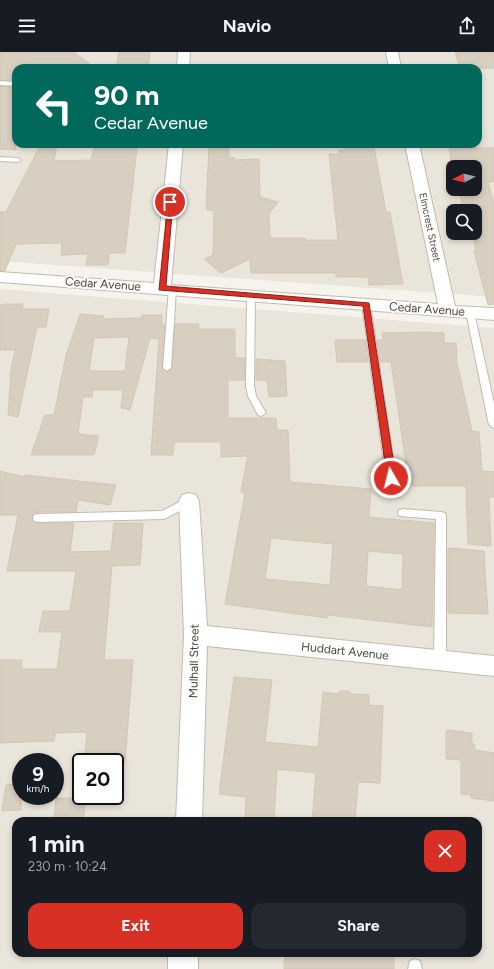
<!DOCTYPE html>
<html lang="en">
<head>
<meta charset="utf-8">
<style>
  body { margin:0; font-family:Figtree,sans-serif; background:#242831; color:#f1f3f6; height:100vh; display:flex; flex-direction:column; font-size:15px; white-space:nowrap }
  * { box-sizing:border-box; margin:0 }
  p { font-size:13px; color:#9ea1a6 }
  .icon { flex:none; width:22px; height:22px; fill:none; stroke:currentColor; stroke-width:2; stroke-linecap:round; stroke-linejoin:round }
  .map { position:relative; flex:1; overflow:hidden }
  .panel { position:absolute; left:12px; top:765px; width:470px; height:140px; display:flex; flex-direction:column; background:#171b24; border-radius:12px; box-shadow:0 2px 6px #0003 }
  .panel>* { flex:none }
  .banner { position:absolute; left:12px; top:12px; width:470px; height:84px; border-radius:12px; box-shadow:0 2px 6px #0003; background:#00695c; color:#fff; overflow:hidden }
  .needle { width:26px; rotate:263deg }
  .tools { position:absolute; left:446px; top:108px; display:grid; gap:8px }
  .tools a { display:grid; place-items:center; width:36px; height:36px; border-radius:8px; background:#171b24; box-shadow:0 2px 6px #0003; font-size:20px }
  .speed { position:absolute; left:12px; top:701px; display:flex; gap:8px; font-size:20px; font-weight:700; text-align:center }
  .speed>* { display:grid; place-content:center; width:52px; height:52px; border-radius:50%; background:#171b24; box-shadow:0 2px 6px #0003; line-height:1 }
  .speed small { font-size:10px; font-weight:400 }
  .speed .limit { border:2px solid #111; border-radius:6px; background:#fff; color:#111 }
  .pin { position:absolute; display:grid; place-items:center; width:34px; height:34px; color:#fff; margin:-17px; border:2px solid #fff; border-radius:50%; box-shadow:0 1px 4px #0007 }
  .me { position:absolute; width:44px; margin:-22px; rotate:352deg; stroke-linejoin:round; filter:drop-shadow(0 0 3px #0008) }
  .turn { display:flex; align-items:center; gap:14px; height:84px; padding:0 16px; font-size:18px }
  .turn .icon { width:52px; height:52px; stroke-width:2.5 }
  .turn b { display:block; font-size:28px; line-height:34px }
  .round { display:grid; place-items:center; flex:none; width:42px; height:42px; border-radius:12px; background:#242831 }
  .headline { display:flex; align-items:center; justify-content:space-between; height:68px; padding:0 16px }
  h1 { font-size:24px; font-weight:700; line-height:30px }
  .button { display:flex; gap:8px; margin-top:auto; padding:8px 16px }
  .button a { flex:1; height:46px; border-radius:12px; background:#d93025; color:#fff; font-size:16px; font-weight:700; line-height:46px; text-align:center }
  .button a+a { background:#242831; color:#f1f3f6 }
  header { display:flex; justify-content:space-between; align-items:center; height:52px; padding:0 16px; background:#171b24; font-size:18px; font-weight:700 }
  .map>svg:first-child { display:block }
  .residential { fill:#eae5da; fill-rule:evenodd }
  .building { fill:#d8cfc1; stroke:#d3c7b4; fill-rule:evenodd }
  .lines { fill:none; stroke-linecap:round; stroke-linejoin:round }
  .lane-casing { stroke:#c2bbae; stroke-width:2 }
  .street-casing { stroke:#c2bbae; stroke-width:2 }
  .lane { fill:#fff; fill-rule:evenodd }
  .street { fill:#fff; fill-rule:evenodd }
  .route { fill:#d93025; stroke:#8d1f18 }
  .labels { text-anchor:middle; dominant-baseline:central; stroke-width:4; stroke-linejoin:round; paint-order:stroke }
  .far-street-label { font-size:10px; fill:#4b4439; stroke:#fff }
  .street-label { font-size:12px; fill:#4b4439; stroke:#fff }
</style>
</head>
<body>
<header><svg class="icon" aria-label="menu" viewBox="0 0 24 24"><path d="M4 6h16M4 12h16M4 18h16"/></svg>Navio<svg class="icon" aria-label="share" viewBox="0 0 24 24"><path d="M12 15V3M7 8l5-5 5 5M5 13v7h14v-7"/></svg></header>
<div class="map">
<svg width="494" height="917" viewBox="0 0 494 917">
  <rect width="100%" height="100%" fill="#f6f3ec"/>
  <!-- residential -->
  <g class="residential">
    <path d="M0,0h494v245l-494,-36zM16,16h462v76h-462zM453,115h22v22h-22zM453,159h22v22h-22z"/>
    <path d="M0,237l494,39v641h-494zM21,710h34v34h-34zM81,710h34v34h-34zM16,769h462v132h-462z"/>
  </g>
  <!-- building -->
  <g class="building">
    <path d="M0,0h74l21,16h-79v12h-16z"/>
    <path d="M119,0h31l-2,16h-32z"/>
    <path d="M455,0h39v16h-34z"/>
    <path d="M0,34l16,1v63l-16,-1z"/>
    <path d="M41,92h16l-3,17 37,-1 3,-12h4l1,-4h37l-1,4h2l-12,105h-16l-1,12h-22l2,-11 -27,1 1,-12 -46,1 -11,27h-5v-59h6z"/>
    <path d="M209,94h20v12l5,-1v3l25,-1 1,38 18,5 -9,12 1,24h35l1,2h32l-9,-86h11l-1,-4h5v-2l30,-1 12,65h4l13,72 -34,1 -1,-8h-32v-4h-85l-1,-14 -29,14 -17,-14 9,-4 1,-44 -8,-2z"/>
    <path d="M449,96h45v34h-6l6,21v101l-6,1 -14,-54h2l-4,-18h3v-22l-11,-1 -6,-21h17v-22h-22v2z"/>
    <path d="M5,252h18l-1,5h27l-3,18h-9l-19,90 -10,-2 3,-46 4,-19h-15v-45z"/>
    <path d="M80,262l24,2 -1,3 39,-1v-3h20l-1,9h4l-3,44 5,4 5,-4 3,-44h24v5h36v29h10v22h-17v38h48l1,12h11l2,52 81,7 -2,28 65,6 -2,104 -104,-12 -1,3 -102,-14 20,-111 -4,-1 7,-36 -27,1v-15h-47l-1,13h-22l8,-116 -9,-1 -20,72 -9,-2 2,-18h-30l-1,7h-9l-5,37 21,2 -5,19h-63l14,-40h9l12,-60zM129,285l-4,34h-36l5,-33zM271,486l62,6 -3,41 -65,-6zM368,499l35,3 -1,36 -36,-4z"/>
    <path d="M425,280l19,1v10h12l1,20 15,68 7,1 3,39 12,1v25h-5l2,49 -23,-2 -2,-58h-54l-2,-9h-2l-17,-115h-11l-3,-22h6l-1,-7z"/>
    <path d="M335,288h30l3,22h-31z"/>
    <path d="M256,307l29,2 2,35 -18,1 -2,-17h-11z"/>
    <path d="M0,419l24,6 1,-2 91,10 -6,20 -32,-5 -2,12h-38l-5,3v6l5,2h36l-4,29 41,-1 3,-28h29l-3,42 -28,1 -8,94h29l-8,102h-41l3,-30 -32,1 -1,8 -54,2v-83h22l-1,9h36l5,-37h-23l4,-21h27l6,-40h-69l11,-56h-18z"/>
    <path d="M448,496l36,3 4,63 -40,-1z"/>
    <path d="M234,625l38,3 -7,62 53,5 5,-55 15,2 2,-3h9l2,3 18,1v10l14,1 -3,77 -22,-1 -3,39h-43l4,-48 -39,-4 -3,52h-29l1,-24 -27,-3z"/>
    <path d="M446,678l26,3v11h2l1,6 19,3v48l-23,-3v-3l-10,-1v-34l-15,-1z"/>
    <path d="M21,732v26l-19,1 4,-26z"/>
    <path d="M56,746h30l-3,23h-29z"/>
    <path d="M285,901h59l23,3v-3h27v16h-110z"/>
  </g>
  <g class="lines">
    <defs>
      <g id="lane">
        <path d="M0,29l16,1v4l-16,-1z"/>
        <path d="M0,105l18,1 3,2 -3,2 -18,-1z"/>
        <path d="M169,235h3l4,2 -5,79 -4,3 -4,-3z"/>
        <path d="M251,240l4,3 -1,91 2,10 10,17 -5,3 -3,-1 -10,-19 -2,-10 1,-91z"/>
        <path d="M366,249l4,3 26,174 -5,4 -5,-4 -24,-174z"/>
        <path d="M470,257l4,3 20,92v24l-5,-3 -23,-113z"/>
        <path d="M189,445l5,4 -1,3 -29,15 -126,3 -4,-1 -1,-3 1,-3 4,-1 124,-3z"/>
        <path d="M403,457l38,3 4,1 1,3v145l-2,3 -4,2 -4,-2 -2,-3 2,-142 -37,-3 -1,-3 1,-3z"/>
        <path d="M415,907l5,2 2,8h-14l2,-8z"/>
      </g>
      <g id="street">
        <path d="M178,0h12l-1,16h-12z"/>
        <path d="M386,0h12l3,16h-12z"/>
        <path d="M169,92h14l-12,141 267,19 -33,-160h14l36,162 39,2v12l-494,-38v-10l154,11z"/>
        <path d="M189,441l7,2 3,6 8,125 287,30v20l-287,-30 -5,175h-26l8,-186 -5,-134 3,-6z"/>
        <rect x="168" y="901" width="30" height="16"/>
      </g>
    </defs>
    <!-- lane casing -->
    <use href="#lane" class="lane-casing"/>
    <!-- street casing -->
    <use href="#street" class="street-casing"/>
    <!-- lane -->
    <use href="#lane" class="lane"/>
    <!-- street -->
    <use href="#street" class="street"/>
  </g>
  <!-- route -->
  <path class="route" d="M168,148l5,2 -7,84 203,17 27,175 -2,3 -3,1 -4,-4 -24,-172 -204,-16z"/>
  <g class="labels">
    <!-- far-street labels -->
    <g class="far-street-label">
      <text transform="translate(430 175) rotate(78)">Elmcrest Street</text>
    </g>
    <!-- street labels -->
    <g class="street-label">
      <text transform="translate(103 232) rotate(4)">Cedar Avenue</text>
      <text transform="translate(427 257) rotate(4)">Cedar Avenue</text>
      <text transform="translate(345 599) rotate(6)">Huddart Avenue</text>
      <text transform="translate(194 609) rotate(-89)">Mulhall Street</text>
    </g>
  </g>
</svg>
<div class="tools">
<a><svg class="needle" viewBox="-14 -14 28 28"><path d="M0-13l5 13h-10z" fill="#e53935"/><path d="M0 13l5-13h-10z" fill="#9ea1a6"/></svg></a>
<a><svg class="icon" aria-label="search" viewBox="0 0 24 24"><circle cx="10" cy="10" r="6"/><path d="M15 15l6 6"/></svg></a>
</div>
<div class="speed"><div>9<small>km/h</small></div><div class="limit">20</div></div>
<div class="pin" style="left:170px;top:150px;background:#d93025"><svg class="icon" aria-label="arrive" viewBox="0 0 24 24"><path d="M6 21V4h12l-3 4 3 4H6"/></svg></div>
<svg class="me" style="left:391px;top:426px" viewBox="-20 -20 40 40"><circle r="17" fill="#d93025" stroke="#fff" stroke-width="3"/><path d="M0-11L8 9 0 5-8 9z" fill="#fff"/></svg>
<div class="banner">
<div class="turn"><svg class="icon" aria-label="left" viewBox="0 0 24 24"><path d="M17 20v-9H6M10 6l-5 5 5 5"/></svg><div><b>90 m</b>Cedar Avenue</div></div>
</div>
<section class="panel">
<div class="headline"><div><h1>1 min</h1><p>230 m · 10:24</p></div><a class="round" style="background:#d93025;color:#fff"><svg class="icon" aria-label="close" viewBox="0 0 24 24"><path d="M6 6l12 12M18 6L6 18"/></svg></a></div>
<div class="button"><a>Exit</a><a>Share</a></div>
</section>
</div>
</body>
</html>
